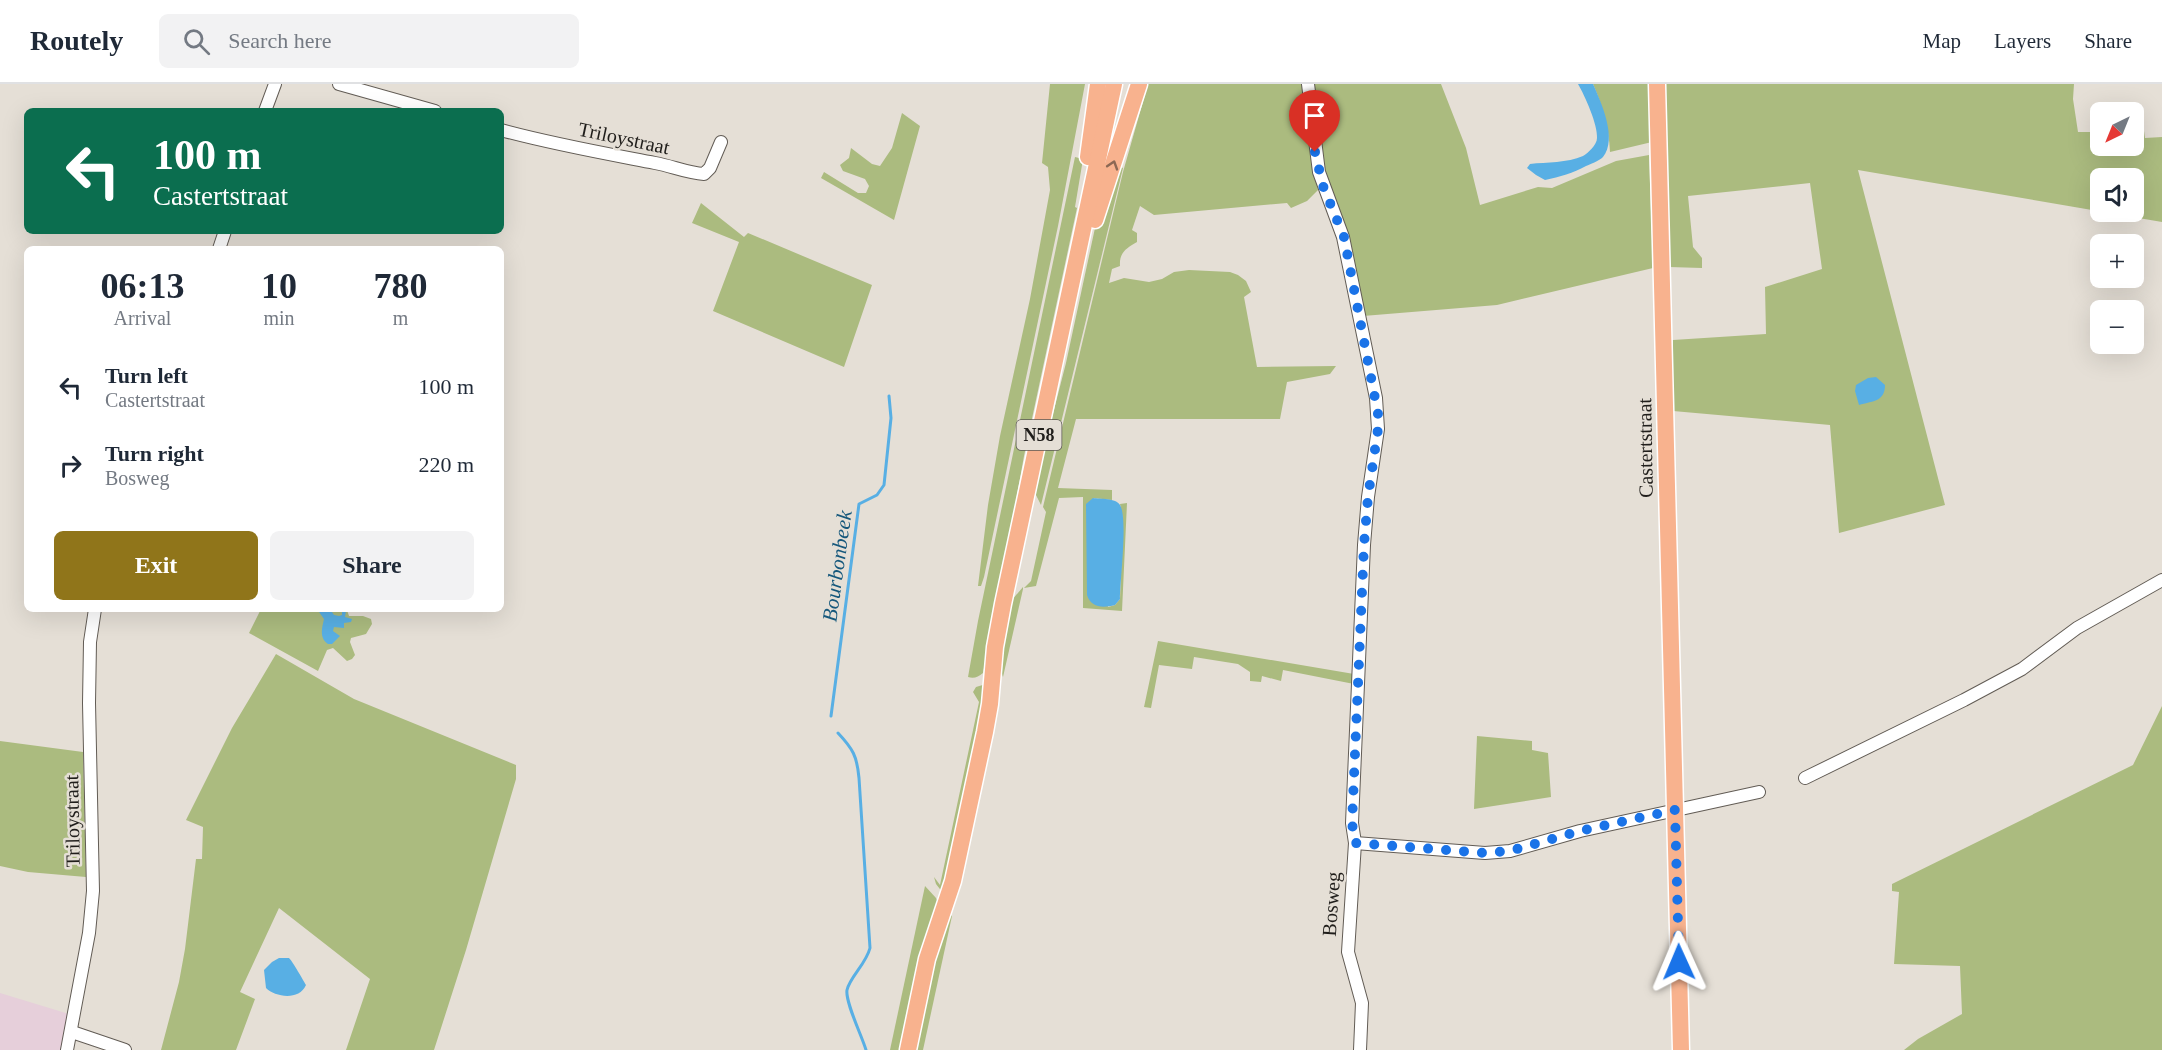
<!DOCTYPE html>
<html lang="en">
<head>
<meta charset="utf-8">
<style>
  body { margin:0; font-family:"Times New Roman",serif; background:#f2f2f3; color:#1f2937; height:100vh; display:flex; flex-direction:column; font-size:22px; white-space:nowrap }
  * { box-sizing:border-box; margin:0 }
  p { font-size:20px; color:#747a83 }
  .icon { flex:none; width:33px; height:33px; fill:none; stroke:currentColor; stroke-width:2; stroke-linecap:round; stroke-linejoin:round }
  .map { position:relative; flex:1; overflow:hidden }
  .drawer { position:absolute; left:24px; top:162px; width:480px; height:366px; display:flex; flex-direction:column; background:#fff; border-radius:9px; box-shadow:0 6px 24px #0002 }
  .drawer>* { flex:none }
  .banner { position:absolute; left:24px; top:24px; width:480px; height:126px; border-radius:9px; box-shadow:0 6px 24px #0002; background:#0b6e4f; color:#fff; overflow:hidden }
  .needle { width:39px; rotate:223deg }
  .controls { position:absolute; left:2090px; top:18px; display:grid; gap:12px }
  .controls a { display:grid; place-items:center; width:54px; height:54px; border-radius:9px; background:#fff; box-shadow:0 6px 24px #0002; font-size:30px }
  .pin { position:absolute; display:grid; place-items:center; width:51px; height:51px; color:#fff; margin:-62px -26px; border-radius:50% 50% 50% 0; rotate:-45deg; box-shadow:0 0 6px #0007 }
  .pin .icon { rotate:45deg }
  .me { position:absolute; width:66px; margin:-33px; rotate:359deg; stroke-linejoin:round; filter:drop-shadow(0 0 4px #0008) }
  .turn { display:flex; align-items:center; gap:21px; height:126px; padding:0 30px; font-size:27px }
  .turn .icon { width:78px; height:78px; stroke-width:2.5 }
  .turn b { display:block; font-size:42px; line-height:51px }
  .eta { display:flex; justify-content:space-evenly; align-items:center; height:102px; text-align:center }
  .eta b { font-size:36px; font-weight:800; line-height:42px }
  .cta { display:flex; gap:12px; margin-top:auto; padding:12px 30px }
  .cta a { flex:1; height:69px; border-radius:9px; background:#90751a; color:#fff; font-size:24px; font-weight:800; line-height:69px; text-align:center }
  .cta a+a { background:#f2f2f3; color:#1f2937 }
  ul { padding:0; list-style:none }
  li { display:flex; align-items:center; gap:18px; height:78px; padding:0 30px }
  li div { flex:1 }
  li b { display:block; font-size:22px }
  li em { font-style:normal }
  header { display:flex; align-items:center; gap:36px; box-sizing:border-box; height:84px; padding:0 30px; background:#fff; border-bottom:2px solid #e0e1e3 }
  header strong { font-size:28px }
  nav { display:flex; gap:33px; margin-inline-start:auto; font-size:21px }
  .search { width:420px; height:54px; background:#f2f2f3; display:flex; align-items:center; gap:15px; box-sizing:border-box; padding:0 21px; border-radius:9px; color:#747a83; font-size:22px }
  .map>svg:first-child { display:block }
  .industrial { fill:#e6cfda }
  .green { fill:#abbb7f; fill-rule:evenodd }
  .water { fill:#58afe4 }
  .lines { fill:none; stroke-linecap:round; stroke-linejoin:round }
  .stream { stroke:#58afe4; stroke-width:3 }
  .minor-casing { stroke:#625c55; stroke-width:14 }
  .major-casing { stroke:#fff; stroke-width:19 }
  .minor { stroke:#fff; stroke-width:12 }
  .major { stroke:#f8b28e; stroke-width:16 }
  .oneway { stroke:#8c6854 }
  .route { stroke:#1a73e8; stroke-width:10; stroke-dasharray:0 18 }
  .labels { text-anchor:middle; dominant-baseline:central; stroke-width:5; stroke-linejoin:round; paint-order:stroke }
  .shield { fill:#e5dfd6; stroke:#5b5853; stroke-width:1.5 }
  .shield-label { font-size:18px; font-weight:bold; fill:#201e1b }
  .street-label { font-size:20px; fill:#201e1b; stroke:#e5dfd6 }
  .water-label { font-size:21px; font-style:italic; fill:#16587c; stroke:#e5dfd6 }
</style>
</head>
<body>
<header>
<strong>Routely</strong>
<div class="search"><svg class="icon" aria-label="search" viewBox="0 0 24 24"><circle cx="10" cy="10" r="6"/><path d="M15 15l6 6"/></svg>Search here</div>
<nav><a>Map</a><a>Layers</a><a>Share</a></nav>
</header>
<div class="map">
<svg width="2162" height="966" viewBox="0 0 2162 966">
  <rect width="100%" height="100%" fill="#e5dfd6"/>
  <!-- industrial -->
  <path class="industrial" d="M0,909l69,21 -7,36h-62z"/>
  <!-- green -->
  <g class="green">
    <path d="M1050,0h35l-27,142 -74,351 -3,9h-3l10,-81 12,-69 30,-137 20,-109 -2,-23 -6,-4z"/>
    <path d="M1148,0h154l16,106 -11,11 -16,7 -4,-5 -133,12 -14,-9 -8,24 5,3v9c-10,6 -18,10 -17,24l-8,3 -3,14 15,-5 25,4 13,-3 12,-7 15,-2 41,2 8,3 8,6 5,11 -7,5 13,70 79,-1 -6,8 -43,8 -7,37h-204l-18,69 54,2v10l-19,-2 15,109 7,-2 5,-6 3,-79 -3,-16 7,-1 -5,108 -39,-3v-111l-24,1 -23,88 -12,2 7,-7 15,-69 -3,-5 80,-335z"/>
    <path d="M1313,0h128l25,64 14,57 58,-18 14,1 64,-27 33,-6 4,113 -156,37 -134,11 -40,-141z"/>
    <path d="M1593,0h57l2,58 -42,10c-1,-24 -7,-45 -17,-68z"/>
    <path d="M1665,0h409l-1,15 5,33h22v14h33v-15h11l1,7 17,-1v85l-304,-52 87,335 -106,28 -9,-108 -157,-14v-71l93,-6 -1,-47 57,-18 -12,-86 -122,13 5,51 9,11v10l-33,-1zM2100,94h33v34h-33z"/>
    <path d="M902,29l18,13 -26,94 -73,-42 3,-6 34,21h8l3,-7 -4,-7 -22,-8 -3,-6 9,-7 2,-10 21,16 8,2 12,-18z"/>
    <path d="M1075,73l8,2 -8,48 2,1 -53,248 -19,106 -22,111c-5,4 -9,6 -15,4l10,-56z"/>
    <path d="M1115,81l8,3 -82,337 -6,-12 3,-21 28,-109 29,-135z"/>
    <path d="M701,119l43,34 4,-4 124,52 -28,82 -131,-56 26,-69 -47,-19z"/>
    <path d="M1023,503v2l-20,88 -3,-10 11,-66z"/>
    <path d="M261,525h81l5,1 2,6h14l8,3 1,5 -6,10 -15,4 -1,4 5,13 -3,4 -5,2 -14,-13 -6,2 -9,21 -69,-38z"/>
    <path d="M1158,557l196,33v10l-71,-14 -2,11 -19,-5 -1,6 -11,-1v-9l-12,-8 -44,-7 -2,12 -33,-4 -8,43 -7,-1z"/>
    <path d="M276,570l78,45 162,66v14l-50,171 -32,100h-88l24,-71 -91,-71 -39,84 15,7 -19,51h-75l18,-68 6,-33 11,-90h6l1,-32 -17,-7 46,-92z"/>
    <path d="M986,600l-9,52 -34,157 -7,-9 -2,-7 6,8 39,-183 -6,-10 3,-5z"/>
    <path d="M2162,622v344h-258l14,-11 44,-25 -2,-48 -66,-2 5,-72 -7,-1v-7l241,-119z"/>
    <path d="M1477,652l55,5v9l16,3 3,44 -77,12z"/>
    <path d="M0,657l83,11 3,125 -58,-5 -28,-6z"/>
    <path d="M925,802l11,12 2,5 -38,147h-10z"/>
    <path d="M950,830l2,2 -29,134h-8l19,-94z"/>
  </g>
  <!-- water -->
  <g class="water">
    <path d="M1578,0h15c8,18 25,55 10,73 -4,4 -12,7 -17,9 -13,7 -26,11 -41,14l-9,-5 -9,-7 3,-4c17,-2 37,-1 53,-8 5,-3 14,-11 14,-18 1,-13 -12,-42 -19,-54z"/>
    <path d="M1876,293l9,8c0,17 -13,16 -26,20l-4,-14 1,-6 12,-7z"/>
    <path d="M1093,414c7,1 23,0 27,7 8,13 0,75 0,94l-5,6c-12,3 -24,3 -28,-10l-1,-91z"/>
    <path d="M317,525h13l4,6 5,1 3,-1v-4h4l-1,6 7,2 -1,3 -7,1v5l-10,-1 -1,4 7,5 -8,8h-4c-9,-6 -6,-16 -4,-25z"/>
    <path d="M279,874h10c4,4 14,22 17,27 -7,16 -31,12 -40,3l-2,-18 8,-8z"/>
  </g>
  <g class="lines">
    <!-- stream -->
    <g class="stream">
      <path d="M831,632l28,-212 18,-9 7,-10 7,-67 -2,-22"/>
      <path d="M838,649c15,16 19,23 21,45l11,170c-4,16 -20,29 -23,42 -2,12 15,46 19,60"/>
    </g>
    <defs>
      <g id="minor">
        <path d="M339,0l96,27"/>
        <path d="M1308,0l11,88 24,65 33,161 2,31 -10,68 -4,48 -12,278 3,20 -7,109 14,51 -2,47"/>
        <path d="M265,27l10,-27"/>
        <path d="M501,46c51,14 102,23 154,33 17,3 32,10 49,11l6,-6 11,-26"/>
        <path d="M219,165l6,-18"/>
        <path d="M1805,694l159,-78 58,-31 55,-41 85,-48"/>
        <path d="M1355,759l130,10 25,-2 70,-20 179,-39"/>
        <path d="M72,948l53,18"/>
        <path d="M67,966l22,-117 4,-42 -4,-188 1,-61 5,-33"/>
      </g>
      <g id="major">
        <path d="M1657,0l24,966"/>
        <path d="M1088,73l10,-73"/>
        <path d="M1095,136l44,-136"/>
        <path d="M908,966l19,-91 26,-78 32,-149 5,-28 5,-57 8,-43 111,-520"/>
      </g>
    </defs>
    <!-- minor casing -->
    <use href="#minor" class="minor-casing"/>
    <!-- major casing -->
    <use href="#major" class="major-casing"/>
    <!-- minor -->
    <use href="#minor" class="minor"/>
    <!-- major -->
    <use href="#major" class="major"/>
  </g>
  <!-- one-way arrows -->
  <defs><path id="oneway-chevron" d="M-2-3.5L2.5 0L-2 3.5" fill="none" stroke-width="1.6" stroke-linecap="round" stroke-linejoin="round" transform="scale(1.5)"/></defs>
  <use class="oneway" href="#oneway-chevron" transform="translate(1113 81) rotate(-72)"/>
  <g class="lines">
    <!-- route -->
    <path class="route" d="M1315,68l8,34 21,51 34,177v15l-10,68 -4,48 -12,278 3,20 130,10 25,-2 70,-20 95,-21 4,152"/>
  </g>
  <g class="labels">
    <!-- shield labels -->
    <rect class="shield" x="1016.5" y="336" width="45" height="30" rx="4.5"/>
    <g class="shield-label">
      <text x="1039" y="351">N58</text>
    </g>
    <!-- street labels -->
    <g class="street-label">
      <text transform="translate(624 54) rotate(12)">Triloystraat</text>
      <text transform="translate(1645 364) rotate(-91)">Castertstraat</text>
      <text transform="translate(72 737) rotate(-91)">Triloystraat</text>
      <text transform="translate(1331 820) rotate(-86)">Bosweg</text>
    </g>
    <!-- water labels -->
    <g class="water-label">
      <text transform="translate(837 482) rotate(-82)">Bourbonbeek</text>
    </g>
  </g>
</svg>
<div class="controls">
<a><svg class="needle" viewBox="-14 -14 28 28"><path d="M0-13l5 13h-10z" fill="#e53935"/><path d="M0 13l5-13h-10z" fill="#747a83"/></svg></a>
<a><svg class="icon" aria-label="sound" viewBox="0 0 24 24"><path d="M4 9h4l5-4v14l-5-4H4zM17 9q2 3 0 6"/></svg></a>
<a>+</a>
<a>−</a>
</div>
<div class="pin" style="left:1315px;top:68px;background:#d93025"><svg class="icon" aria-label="arrive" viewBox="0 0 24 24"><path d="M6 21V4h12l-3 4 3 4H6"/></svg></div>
<svg class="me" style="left:1679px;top:878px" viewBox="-20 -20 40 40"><path d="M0-17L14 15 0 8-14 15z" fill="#1a73e8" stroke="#fff" stroke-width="4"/></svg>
<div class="banner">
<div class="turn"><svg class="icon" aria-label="left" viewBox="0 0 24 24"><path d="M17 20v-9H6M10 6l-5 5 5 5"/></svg><div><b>100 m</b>Castertstraat</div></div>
</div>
<section class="drawer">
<div class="eta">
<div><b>06:13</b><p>Arrival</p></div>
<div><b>10</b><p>min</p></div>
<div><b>780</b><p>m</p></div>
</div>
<ul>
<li><svg class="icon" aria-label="left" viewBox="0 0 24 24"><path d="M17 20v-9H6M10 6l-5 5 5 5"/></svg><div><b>Turn left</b><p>Castertstraat</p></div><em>100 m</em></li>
<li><svg class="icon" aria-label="right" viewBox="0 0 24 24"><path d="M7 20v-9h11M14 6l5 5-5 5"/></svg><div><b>Turn right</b><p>Bosweg</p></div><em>220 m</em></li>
</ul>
<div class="cta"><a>Exit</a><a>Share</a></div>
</section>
</div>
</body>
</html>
